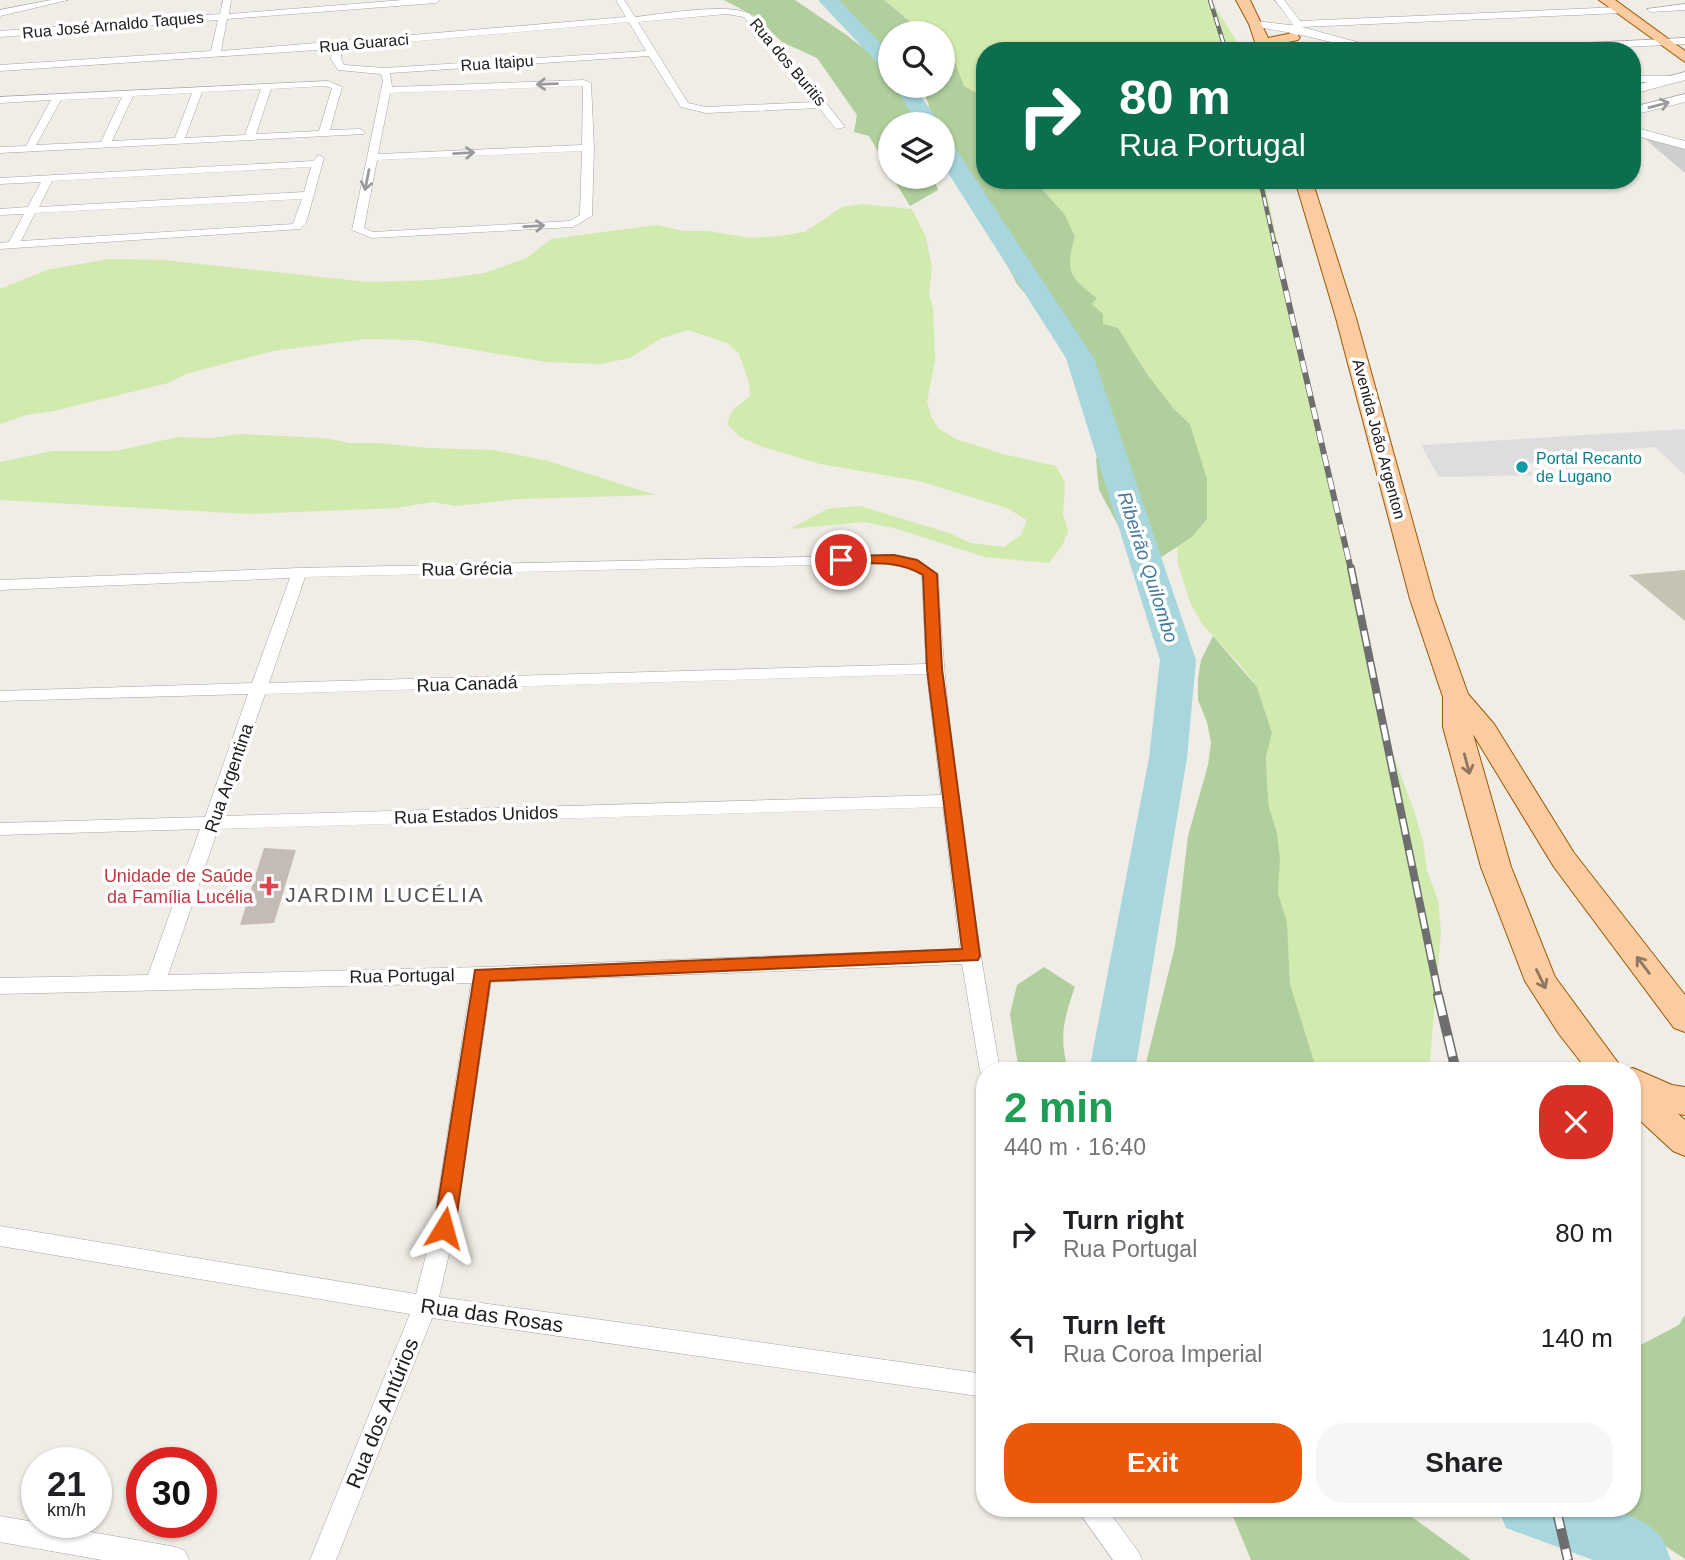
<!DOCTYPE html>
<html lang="en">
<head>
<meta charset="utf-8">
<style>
  body { margin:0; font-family:Helvetica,sans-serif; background:#f6f6f6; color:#202124; height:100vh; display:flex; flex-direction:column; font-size:26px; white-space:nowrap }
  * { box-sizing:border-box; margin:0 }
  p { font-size:23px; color:#757577 }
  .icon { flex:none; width:38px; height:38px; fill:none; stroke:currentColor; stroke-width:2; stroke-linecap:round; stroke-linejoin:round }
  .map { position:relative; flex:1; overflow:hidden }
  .panel { position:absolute; left:976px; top:1062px; width:665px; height:455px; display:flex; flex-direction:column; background:#fff; border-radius:28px; box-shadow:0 2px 5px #0004 }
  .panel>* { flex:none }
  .top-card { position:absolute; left:976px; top:42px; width:665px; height:147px; border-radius:28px; box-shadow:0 2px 5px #0004; background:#0b6e4f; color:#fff; overflow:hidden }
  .tools { position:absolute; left:878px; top:21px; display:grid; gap:14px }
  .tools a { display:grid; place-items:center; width:77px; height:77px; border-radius:50%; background:#fff; box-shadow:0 2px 5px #0004; font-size:35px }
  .speed { position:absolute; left:21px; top:1447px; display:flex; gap:14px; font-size:35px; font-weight:700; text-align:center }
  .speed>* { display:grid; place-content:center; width:91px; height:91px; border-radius:50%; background:#fff; box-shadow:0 2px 5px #0004; line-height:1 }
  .speed small { font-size:18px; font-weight:400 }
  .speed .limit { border:10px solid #d22; background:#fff; color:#111 }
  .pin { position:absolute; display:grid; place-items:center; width:60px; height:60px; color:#fff; margin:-30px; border:4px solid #fff; border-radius:50%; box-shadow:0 2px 7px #0007 }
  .me { position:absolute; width:77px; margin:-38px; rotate:8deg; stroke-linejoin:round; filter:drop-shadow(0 0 5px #0008) }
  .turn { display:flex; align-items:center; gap:24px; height:147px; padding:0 28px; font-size:32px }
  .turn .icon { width:91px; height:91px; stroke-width:2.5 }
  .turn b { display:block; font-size:49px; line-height:60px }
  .round { display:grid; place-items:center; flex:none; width:74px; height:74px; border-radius:28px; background:#f6f6f6 }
  .summary { display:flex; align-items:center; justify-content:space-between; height:119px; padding:0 28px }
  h1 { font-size:42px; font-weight:700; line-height:52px; color:#1e9e55 }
  .primary-button { display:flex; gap:14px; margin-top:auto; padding:14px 28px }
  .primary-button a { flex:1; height:80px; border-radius:28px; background:#ea580c; color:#fff; font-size:28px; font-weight:700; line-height:80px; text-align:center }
  .primary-button a+a { background:#f6f6f6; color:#202124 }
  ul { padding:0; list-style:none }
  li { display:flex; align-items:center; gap:21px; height:105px; padding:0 28px }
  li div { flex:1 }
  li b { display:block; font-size:26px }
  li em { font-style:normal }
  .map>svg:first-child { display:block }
  .residential { fill:#dedddd }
  .religious { fill:#cecece }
  .construction { fill:#c5c3b2 }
  .grass { fill:#d1eaad }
  .forest { fill:#b0cf9c }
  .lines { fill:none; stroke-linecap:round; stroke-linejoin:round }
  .river { fill:#a7d6dd; fill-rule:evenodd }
  .building { fill:#c5bbb6 }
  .minor-casing { stroke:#a4a4a4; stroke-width:1 }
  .tertiary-casing { stroke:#a4a4a4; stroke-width:1 }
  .primary-casing { stroke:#9a5901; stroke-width:2 }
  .minor { fill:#fff; fill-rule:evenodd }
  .tertiary { fill:#fff; fill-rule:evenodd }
  .primary { fill:#fbcca1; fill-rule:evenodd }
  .rail-far3-casing { stroke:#6e6e6e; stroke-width:4.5 }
  .rail-far2-casing { stroke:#6e6e6e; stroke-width:6 }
  .rail-far1-casing { stroke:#6e6e6e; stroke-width:8 }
  .rail-casing { stroke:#6e6e6e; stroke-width:10 }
  .rail-far3 { stroke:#fff; stroke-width:2.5; stroke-dasharray:9; stroke-linecap:butt }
  .rail-far2 { stroke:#fff; stroke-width:4.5; stroke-dasharray:12; stroke-linecap:butt }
  .rail-far1 { stroke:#fff; stroke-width:5; stroke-dasharray:16; stroke-linecap:butt }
  .rail { stroke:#fff; stroke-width:7; stroke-dasharray:21; stroke-linecap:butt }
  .oneway { stroke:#9b9b9b }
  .oneway2 { stroke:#8e7660 }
  .route { fill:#ea580c; stroke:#983908; stroke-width:2 }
  .culture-dot { fill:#0f9aa8; stroke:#fff; stroke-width:2.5 }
  .health-dot { fill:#e0444e; stroke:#fff; stroke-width:2.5 }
  .labels { text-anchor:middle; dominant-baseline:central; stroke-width:7; stroke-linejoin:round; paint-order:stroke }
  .far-street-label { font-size:16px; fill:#202020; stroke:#fff }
  .far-culture-label { font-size:16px; fill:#0d838f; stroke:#fff; text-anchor:start }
  .street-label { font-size:18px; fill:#202020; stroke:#fff }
  .health-label { font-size:18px; fill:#be3a42; stroke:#fff; text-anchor:end }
  .water-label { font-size:19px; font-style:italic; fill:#467ba0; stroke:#fff }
  .quarter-label { font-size:21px; letter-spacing:2px; fill:#535353; stroke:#fff }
  .near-street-label { font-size:21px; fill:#202020; stroke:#fff }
</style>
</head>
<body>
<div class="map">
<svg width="1685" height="1560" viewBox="0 0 1685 1560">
  <rect width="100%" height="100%" fill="#f0ece6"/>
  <!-- residential -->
  <path class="residential" d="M1685,429v46l-30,-28 -104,9 -25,9 7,10 -94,2 -18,-32z"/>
  <!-- religious -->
  <path class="religious" d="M1643,137l42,12v24z"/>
  <!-- construction -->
  <path class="construction" d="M1685,570v51l-56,-46z"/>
  <!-- grass -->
  <g class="grass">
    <path d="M884,0h327l28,45v6h-254v47l-21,-12 -11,-29 -10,-11v-13h-19z"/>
    <path d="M1034,180h230l103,476 6,3 12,73 29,79 9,30 4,30 11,29 3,32 -12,139h-112l-27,-87 -3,-62 -9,-29 2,-35 -3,-25 -8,-26 -2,-24 -1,-26 6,-24 -15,-46 -15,-20 -40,-43 -12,-22 -12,-38 -1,-17 15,-10 15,-58 -17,-55 -16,-15 -27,-35 -29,-46 -15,-4 -11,-20 5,-6c-28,-21 -32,-27 -22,-61l-10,-22z"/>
    <path d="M863,204l49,5 14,28 6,31 -3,26 4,14 2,52 -8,42 4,14 8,13 17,10 47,15 53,12 9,17 -2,31 5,17 -6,15 -13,17 -64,-6 -91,-29 -30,-6 -74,7 37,-20 33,-3 89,27 22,10 33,4 17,-12 6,-15 -20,-12 -88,-27 -99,-17 -57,-17 -23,-10 -13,-13 5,-13 18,-15 -1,-14 -10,-28 -12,-11 -39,-13 -26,8 -32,20 -29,6 -55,-2 -130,-22 -50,-1 -93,12 -84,22 -21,10 -114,28 -28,4 -26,9v-135l47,-19 61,-11 55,1 205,22 66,-2 51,-7 42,-15 24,-19 106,-14 27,6h24l42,7 30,-2 25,-4 37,-25z"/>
    <path d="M240,434l84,4 26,5h29l48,5 66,2 55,11 107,34 -135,4 -64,7 -23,-4 -38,6 -145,6 -250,-14v-38l53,-11h63l62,-14 33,1z"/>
  </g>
  <!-- forest -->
  <g class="forest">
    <path d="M724,0h71l53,36c13,12 29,18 43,31v19h13l10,22 -3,7 4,9h-24v50l-22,-38 -15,-4 3,-17 -40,-57 -35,-16 -26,-25z"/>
    <path d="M826,0h58l40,33h-33v19l-24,-14z"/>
    <path d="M943,46l10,11 11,29 21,12v82h49l31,35 10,22c-10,34 -6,40 22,61l-5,6 11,10v10l15,4 29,46 27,35 16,15 17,55v40l-15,18 -35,23 -15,-3 -11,-8 -32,-59 -3,-31 10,-22 -7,-30 -25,-43 -9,-23 -48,-57 -25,-49 -34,-53 -3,-13 -12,-23v-22h-8l-13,-38h21z"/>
    <path d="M892,177h41l5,13 -28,16z"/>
    <path d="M1213,636l44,51 15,46 -6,24 1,26 2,24 8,26 3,25 -2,35 9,29 3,62 27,87h-173l31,-125 13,-110 20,-71 3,-22 -4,-21 -9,-22v-21l3,-19z"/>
    <path d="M1044,967l31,20c-11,30 -17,53 -6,84h-50l-9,-57 7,-29z"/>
    <path d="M1685,1315v244l-75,-50 23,-1v-159l46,-24z"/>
    <path d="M1230,1509h171l70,51h-220z"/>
  </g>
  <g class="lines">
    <!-- river -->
    <g class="river">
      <path d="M818,0h21l52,54v18l-7,-2z"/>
      <path d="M894,86h20l26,38h-22z"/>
      <path d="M943,140l8,2 143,216 102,302 -9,98 -52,313h-46l60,-313 11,-98 -94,-302 -123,-193z"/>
      <path d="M1498,1508c48,0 133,-13 165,32 3,5 5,14 8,20h-78l-87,-32z"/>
    </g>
  </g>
  <!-- building -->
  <path class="building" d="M264,848l32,2 -22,73 -34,2z"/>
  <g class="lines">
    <defs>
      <g id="minor">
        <path d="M51,0h17l-68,16v-6z"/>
        <path d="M223,0h8l-2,14 174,-14h37l-4,3 -209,16 -6,32 405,-34 -10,-17h8l11,17c27,-3 90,-14 113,-4 10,4 86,100 97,114l-9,2 -17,-21 -113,5 -25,-6 -32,-51 -259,17 2,14 192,-7 7,3 3,65 -2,68 -19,11 -201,11 -20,-8 31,-149 -2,-7 -43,-4 -7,-11 1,-10 -332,22v-6l211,-14 7,-31 -218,17v-6l220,-17zM727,14l17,3 70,85 -108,5 -18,-4 -50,-81zM629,22l17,29 -261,17 -41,-3 -3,-6v-11zM583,86l-1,59 -204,9 12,-61zM582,151l-2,64 -10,6 -197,11 -9,-4 13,-68z"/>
        <path d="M1275,0h9l16,21 321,-14 4,3 -4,3 -319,14 -2,7 -5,3 -5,-3 3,-10z"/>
        <path d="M1685,4v6l-34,2 -4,-3z"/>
        <path d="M1685,38v6l-138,7h-63l4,-3z"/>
        <path d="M1633,76h40l5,3 -5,3h-40z"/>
        <path d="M328,81l14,6 -12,43 30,-1 5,3 -1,2 -364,19v-6l26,-1 25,-46 -51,3v-6zM324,86l8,2 -13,43 -63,3 15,-45zM261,89l-16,46 -60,3 17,-46zM192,93l-17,45 -63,3 21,-45zM122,97l-21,45 -65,3 25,-45z"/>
        <path d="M319,155l5,3 -18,65 -6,6 -300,20v-6l9,-1 15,-28 -24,1v-6l28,-2 13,-25 -41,2v-6l313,-17zM311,167l-7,25 -265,15 13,-26zM302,199l-9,25 -272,17 14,-28z"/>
        <path d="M894,555l24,5 20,14c8,167 34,332 62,497h-15v7l-5,-7 -18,-107 -471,18 -36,246 -16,69 546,77v23l-553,-79 -96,242h-26l100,-246 -410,-68v-20l416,68 17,-66 38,-245 -471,11v-16l148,-3 52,-146 -200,6v-12l205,-6 43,-123 -248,7v-10l252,-8 38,-105 -290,12v-10l299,-12zM894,563l14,3 14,10 4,88 -657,19 36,-106zM927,674l14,121 -718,21 42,-122zM943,807l17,142 -478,18 -314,8 50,-146z"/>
        <path d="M1076,1508h30l32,43 4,9h-29z"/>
        <path d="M0,1516l176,31 9,4 4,9h-87l-102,-18z"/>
      </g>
      <g id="tertiary">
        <path d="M1256,21l42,5 92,25h-22l-70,-17 -46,-8v-4z"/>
        <path d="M1685,72v8l-52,14v-8z"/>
        <path d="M1685,94v8l-52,13v-8z"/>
        <path d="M1633,127l52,14v8l-52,-14z"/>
      </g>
      <g id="primary">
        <path d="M1236,0h14l18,38 25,-5 7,4 -2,3 -24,5 -2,6h-14l-9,-27z"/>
        <path d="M1599,0h16l70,51v11z"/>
        <path d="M1295,180h17l44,138 78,281 34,95 26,30 80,129 111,142v37l-11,-4 -120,-161 -81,-133 38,133 44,110 69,94h-36l-29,-37 -34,-53 -44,-114 -38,-140v-30l-33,-98 -74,-281z"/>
        <path d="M1633,1068l39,17 13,2v28l-7,-1 7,6v36l-12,-5 -40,-37v-43h-8z"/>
      </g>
    </defs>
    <!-- minor casing -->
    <use href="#minor" class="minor-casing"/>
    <!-- tertiary casing -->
    <use href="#tertiary" class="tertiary-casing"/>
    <!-- primary casing -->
    <use href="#primary" class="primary-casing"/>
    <!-- minor -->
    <use href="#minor" class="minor"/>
    <!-- tertiary -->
    <use href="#tertiary" class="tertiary"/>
    <!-- primary -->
    <use href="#primary" class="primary"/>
    <defs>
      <g id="rail-far3">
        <path d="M1210,0l16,51"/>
        <path d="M1260,180l15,66"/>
      </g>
      <path id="rail-far2" d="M1275,244l76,326"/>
      <path id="rail-far1" d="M1351,568l88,429"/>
      <g id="rail">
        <path d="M1438,995l18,76"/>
        <path d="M1556,1508l12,52"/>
      </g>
    </defs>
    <!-- rail-far3 casing -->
    <use href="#rail-far3" class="rail-far3-casing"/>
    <!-- rail-far2 casing -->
    <use href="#rail-far2" class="rail-far2-casing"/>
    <!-- rail-far1 casing -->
    <use href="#rail-far1" class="rail-far1-casing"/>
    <!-- rail casing -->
    <use href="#rail" class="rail-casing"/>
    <!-- rail-far3 -->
    <use href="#rail-far3" class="rail-far3"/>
    <!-- rail-far2 -->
    <use href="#rail-far2" class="rail-far2"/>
    <!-- rail-far1 -->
    <use href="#rail-far1" class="rail-far1"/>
    <!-- rail -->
    <use href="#rail" class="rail"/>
  </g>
  <!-- one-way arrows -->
  <defs><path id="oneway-shaft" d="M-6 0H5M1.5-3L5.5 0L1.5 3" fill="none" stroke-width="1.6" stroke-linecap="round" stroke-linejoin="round" transform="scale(1.75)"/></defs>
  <g class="oneway">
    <use href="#oneway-shaft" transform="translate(547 84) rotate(178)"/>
    <use href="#oneway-shaft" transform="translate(1659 105) rotate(-15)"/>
    <use href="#oneway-shaft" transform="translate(464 153) rotate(-3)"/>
    <use href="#oneway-shaft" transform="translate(367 180) rotate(101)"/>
    <use href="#oneway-shaft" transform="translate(534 226) rotate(-3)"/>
  </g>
  <g class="oneway2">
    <use href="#oneway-shaft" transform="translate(1467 764) rotate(75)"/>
    <use href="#oneway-shaft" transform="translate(1643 965) rotate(-127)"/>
    <use href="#oneway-shaft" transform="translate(1541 979) rotate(64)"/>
  </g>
  <!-- route -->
  <path class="route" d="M894,555l23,5 20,14 5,95 38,287 -2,4 -488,21 -35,247 -3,6 -8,3 -7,-3 -3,-6 41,-258 487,-21 -35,-280 -4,-94c-26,-16 -53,-11 -82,-11l-7,-4 7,-4z"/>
  <!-- markers -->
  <circle class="culture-dot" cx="1522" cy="467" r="7"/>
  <path class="health-dot" d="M265.5 875.5h7v7h7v7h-7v7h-7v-7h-7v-7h7z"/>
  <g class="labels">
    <!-- far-street labels -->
    <g class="far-street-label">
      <text transform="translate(113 25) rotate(-5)">Rua José Arnaldo Taques</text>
      <text transform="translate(364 43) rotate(-5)">Rua Guaraci</text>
      <text transform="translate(788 62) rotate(50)">Rua dos Buritis</text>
      <text transform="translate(497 63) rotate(-4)">Rua Itaipu</text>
      <text transform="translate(1379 439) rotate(75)">Avenida João Argenton</text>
    </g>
    <!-- far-culture labels -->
    <g class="far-culture-label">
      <text x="1536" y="458">Portal Recanto<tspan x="1536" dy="18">de Lugano</tspan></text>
    </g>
    <!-- street labels -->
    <g class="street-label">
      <text transform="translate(467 569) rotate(-1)">Rua Grécia</text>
      <text transform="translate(467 684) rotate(-2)">Rua Canadá</text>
      <text transform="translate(229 778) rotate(-71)">Rua Argentina</text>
      <text transform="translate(476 815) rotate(-2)">Rua Estados Unidos</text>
      <text transform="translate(402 976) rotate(-1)">Rua Portugal</text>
    </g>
    <!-- health labels -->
    <g class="health-label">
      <text x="253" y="876">Unidade de Saúde<tspan x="253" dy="21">da Família Lucélia</tspan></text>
    </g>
    <!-- water labels -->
    <g class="water-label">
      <text transform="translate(1148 567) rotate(72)">Ribeirão Quilombo</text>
    </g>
    <!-- quarter labels -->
    <g class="quarter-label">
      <text x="385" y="894">JARDIM LUCÉLIA</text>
    </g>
    <!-- near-street labels -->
    <g class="near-street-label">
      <text transform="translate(492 1315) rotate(8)">Rua das Rosas</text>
      <text transform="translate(382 1413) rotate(-68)">Rua dos Antúrios</text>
    </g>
  </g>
</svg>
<div class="tools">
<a><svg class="icon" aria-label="search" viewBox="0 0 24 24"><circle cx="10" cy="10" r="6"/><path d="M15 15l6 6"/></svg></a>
<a><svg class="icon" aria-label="layers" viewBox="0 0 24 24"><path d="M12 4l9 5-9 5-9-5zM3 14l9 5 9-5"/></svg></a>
</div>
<div class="speed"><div>21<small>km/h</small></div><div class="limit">30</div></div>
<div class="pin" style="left:841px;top:560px;background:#d93025"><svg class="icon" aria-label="arrive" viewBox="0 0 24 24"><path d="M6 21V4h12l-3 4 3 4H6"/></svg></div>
<svg class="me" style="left:444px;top:1228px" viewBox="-20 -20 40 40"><path d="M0-17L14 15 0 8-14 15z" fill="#ea580c" stroke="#fff" stroke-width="4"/></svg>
<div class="top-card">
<div class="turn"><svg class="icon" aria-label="right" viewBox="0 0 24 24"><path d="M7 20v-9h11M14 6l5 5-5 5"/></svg><div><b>80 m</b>Rua Portugal</div></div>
</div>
<section class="panel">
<div class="summary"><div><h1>2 min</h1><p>440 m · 16:40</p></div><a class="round" style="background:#d93025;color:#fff"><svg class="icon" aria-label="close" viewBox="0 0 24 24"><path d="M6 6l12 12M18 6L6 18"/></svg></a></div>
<ul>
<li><svg class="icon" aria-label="right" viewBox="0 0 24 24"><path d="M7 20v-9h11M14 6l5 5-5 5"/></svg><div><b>Turn right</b><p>Rua Portugal</p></div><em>80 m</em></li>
<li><svg class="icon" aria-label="left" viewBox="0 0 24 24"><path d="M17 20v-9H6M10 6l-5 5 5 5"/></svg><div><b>Turn left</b><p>Rua Coroa Imperial</p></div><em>140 m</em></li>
</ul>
<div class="primary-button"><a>Exit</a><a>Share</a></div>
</section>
</div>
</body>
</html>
